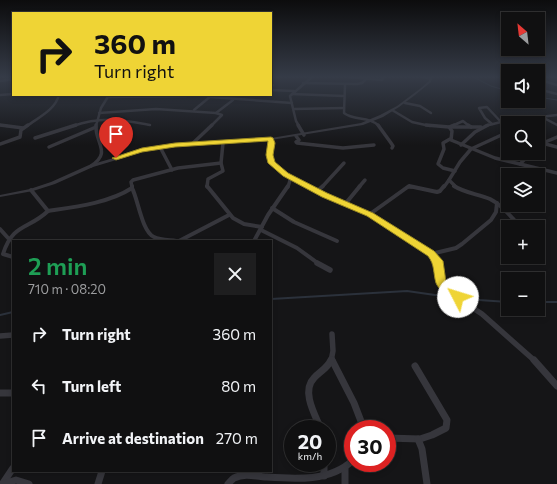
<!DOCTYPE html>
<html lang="en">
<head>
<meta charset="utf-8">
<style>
  body { margin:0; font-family:Commissioner,sans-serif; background:#1e1e1f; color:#f1f3f6; height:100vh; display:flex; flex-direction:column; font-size:15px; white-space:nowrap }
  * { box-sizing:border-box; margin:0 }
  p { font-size:13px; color:#9c9d9f }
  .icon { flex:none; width:22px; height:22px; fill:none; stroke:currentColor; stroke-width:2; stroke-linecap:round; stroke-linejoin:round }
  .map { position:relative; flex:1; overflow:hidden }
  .details { position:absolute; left:12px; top:240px; width:260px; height:232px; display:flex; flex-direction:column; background:#101011; border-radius:0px; box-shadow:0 2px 6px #0003,0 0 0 1px #303031 }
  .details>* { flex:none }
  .hud { position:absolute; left:12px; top:12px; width:260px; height:84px; border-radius:0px; box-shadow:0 2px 6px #0003,0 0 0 1px #303031; background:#efd435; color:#111; overflow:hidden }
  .needle { width:26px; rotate:332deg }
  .buttons { position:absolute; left:501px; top:12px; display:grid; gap:8px }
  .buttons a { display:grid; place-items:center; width:44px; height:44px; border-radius:0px; background:#101011; box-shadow:0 2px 6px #0003,0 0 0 1px #303031; font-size:20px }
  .speed { position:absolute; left:284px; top:420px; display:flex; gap:8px; font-size:20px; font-weight:700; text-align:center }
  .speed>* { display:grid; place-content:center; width:52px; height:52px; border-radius:50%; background:#101011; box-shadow:0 2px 6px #0003,0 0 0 1px #303031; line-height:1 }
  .speed small { font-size:10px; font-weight:400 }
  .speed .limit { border:6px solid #d22; background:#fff; color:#111 }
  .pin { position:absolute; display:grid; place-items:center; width:34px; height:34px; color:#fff; margin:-41px -17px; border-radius:50% 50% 50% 0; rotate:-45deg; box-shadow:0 0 4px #0007 }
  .pin .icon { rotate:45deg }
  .me { position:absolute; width:44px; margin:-22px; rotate:310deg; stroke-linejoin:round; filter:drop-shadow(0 0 3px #0008) }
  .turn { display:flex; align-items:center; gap:14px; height:84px; padding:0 16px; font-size:18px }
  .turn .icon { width:52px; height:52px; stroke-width:2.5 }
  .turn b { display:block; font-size:28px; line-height:34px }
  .round { display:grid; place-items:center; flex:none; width:42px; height:42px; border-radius:0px; background:#1e1e1f }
  .headline { display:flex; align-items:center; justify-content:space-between; height:68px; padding:0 16px }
  h1 { font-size:24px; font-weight:600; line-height:30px; color:#1e9e55 }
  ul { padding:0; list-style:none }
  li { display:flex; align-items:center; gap:12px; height:52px; padding:0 16px }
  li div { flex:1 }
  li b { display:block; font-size:15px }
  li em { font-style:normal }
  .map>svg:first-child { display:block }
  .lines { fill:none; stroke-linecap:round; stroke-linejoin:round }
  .stream-far1 { stroke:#2b313b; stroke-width:1 }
  .stream { stroke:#2b313b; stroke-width:2 }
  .minor-far4 { stroke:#36363c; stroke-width:2.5 }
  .minor-far3 { stroke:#36363c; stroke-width:3.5 }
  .minor-far2 { stroke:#36363c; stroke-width:4 }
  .minor-far1 { stroke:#36363c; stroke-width:5.5 }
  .minor { stroke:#36363c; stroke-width:7 }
  .tertiary { fill:#36363c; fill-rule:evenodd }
  .route { fill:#efd435; stroke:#9b8a22 }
</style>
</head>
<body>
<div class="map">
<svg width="557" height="484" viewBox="0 0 557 484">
  <rect width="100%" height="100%" fill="#151517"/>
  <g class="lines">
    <!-- stream-far1 -->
    <g class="stream-far1">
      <path d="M473,77l18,9 17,5"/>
      <path d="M538,97l19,3"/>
    </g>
    <!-- stream -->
    <g class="stream">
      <path d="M271,299l136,-8 49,7"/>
      <path d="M464,299l44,3"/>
      <path d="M538,302h19"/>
      <path d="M0,315l13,-3"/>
    </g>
    <!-- minor-far4 -->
    <g class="minor-far4">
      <path d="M349,77l33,3 2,-3"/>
      <path d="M424,77l7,2"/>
      <path d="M506,77l2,3"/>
      <path d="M538,79l19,6"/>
      <path d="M0,81l13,-2"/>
      <path d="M303,83l54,1 5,-1 6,-6"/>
      <path d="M271,84l2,1 -2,2"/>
      <path d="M345,85l-1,28c10,8 25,3 35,13"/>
      <path d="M538,89l19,5"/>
      <path d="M271,90l23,1"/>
      <path d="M292,94l52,2"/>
      <path d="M0,95l13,-1"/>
      <path d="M108,97l78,-1"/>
      <path d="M210,97l82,6"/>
      <path d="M405,103l15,3 11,7"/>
      <path d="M294,109l50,-1"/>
      <path d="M194,110l17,-14"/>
      <path d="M392,110l20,12 18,4"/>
      <path d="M99,113l57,-4 60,4 17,-13"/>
      <path d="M542,117l15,8"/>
      <path d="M492,124l-7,-6 -6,-10 8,-1 14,15"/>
      <path d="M0,125l7,1"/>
      <path d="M27,126c12,-9 28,-16 32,-31"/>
      <path d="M73,126c29,-10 48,-6 77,-1"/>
      <path d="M96,126l5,-18 8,-13"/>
      <path d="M211,126l11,-11 -6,-2"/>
      <path d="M299,126l-3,-5 -6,-25 22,-19"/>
      <path d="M452,126l11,-5 6,5"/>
      <path d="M485,126l20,-5 52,-6"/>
    </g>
    <!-- minor-far3 -->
    <g class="minor-far3">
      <path d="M0,125l23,3"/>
      <path d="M298,125l6,10"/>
      <path d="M378,125l13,18 2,3 -1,2"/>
      <path d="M426,125l23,2 3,4 -1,9 44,18 62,15"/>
      <path d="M454,125l-5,2h22"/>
      <path d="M468,125l3,2"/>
      <path d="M471,127h10"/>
      <path d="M296,136l3,4 -3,2 1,1 46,5 31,-3"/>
      <path d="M35,138l41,-13"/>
      <path d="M271,139c2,7 -2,13 -1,19 1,10 30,24 39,29"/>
      <path d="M450,139l-7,4 1,6 -6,15 5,4 12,3"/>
      <path d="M538,142l19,5"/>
      <path d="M0,144l20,-7 1,-7 7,-5"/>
      <path d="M192,144l20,-19"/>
      <path d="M461,145l14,-13 13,-7"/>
      <path d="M538,145l19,-8"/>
      <path d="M49,147l47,-20"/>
      <path d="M160,147l12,23"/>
      <path d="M520,164l11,-11"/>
      <path d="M91,166c21,-14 4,-22 5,-41"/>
      <path d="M132,187l-1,-5 2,-2 45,-12 43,-5"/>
      <path d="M207,187l1,-8 15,-8 -2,-8 2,-20"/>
      <path d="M288,187l3,-10"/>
      <path d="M322,187l22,-24"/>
      <path d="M359,187l6,-7"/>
      <path d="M408,187h4"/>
      <path d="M444,187l5,-7"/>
      <path d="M456,187l-7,-7 11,-18 11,-13 37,-17"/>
    </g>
    <!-- minor-far2 -->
    <g class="minor-far2">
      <path d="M207,186l26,32 11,6 18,3"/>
      <path d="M307,186l17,9 46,19 61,40 7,7v3"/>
      <path d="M454,186c11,7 24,8 36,13 12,6 22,18 30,28"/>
      <path d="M132,188c6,11 10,44 22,49 6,3 15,3 22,4"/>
      <path d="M317,191l6,-5"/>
      <path d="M346,203l14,-17"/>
      <path d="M272,208l22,14 43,19"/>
      <path d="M48,211c27,-4 61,-8 84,-23v-2"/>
      <path d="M370,214l39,-28 28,6 3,-1 4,-5"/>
      <path d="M0,229l8,9"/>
      <path d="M261,230l36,18 22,16"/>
      <path d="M179,241l50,-26"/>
      <path d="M254,241l14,-26 20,-29"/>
      <path d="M431,254l25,-6 6,-4 29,-24 5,-8 1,-9"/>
      <path d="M13,257l-10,-3c10,-31 25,-24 45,-43l-17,-21"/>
    </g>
    <!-- minor-far1 -->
    <g class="minor-far1">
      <path d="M317,263l13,7"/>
      <path d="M438,263l4,21 23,19 17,11 53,47"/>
      <path d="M0,336l13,-1"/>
      <path d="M332,359l1,2"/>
      <path d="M331,361l2,-10 -1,-17"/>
    </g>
    <!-- minor -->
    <g class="minor">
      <path d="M332,360l22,43 10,26"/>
      <path d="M534,360l23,26"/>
      <path d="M0,393h13"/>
      <path d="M321,429c-6,-14 -20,-38 -7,-51 6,-7 13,-9 17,-18"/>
      <path d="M387,438l33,1 12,-4 14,-7 1,-8 -32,-54"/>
      <path d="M418,439l4,10 5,35"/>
      <path d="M324,463v13"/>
      <path d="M345,468v16"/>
      <path d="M3,483l10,-15"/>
      <path d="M2,484l14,-4 13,4"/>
      <path d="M98,484l4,-13"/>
      <path d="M228,484c2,-2 4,-5 6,-6 10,-5 21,-2 31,-1 29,2 66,5 88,-17"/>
    </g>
    <!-- tertiary -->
    <path class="tertiary" d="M429,77h3l-1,5 -16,13 -16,12 -16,10 -20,8 -92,15 -96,6 -32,6 -50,15 -38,17 -22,7 -33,6v-2l30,-6 21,-7 38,-17 53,-15 33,-6 96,-6 90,-15 19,-8 17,-9 24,-18 8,-7z"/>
  </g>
  <!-- sky -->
  <linearGradient id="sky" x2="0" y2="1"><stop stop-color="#0c0c0d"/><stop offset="0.53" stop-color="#353b47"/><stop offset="1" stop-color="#353b47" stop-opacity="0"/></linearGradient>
  <rect width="557" height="145" fill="url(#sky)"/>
  <!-- route -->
  <path class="route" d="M271,137l2,1 2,5 -2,12 2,7 13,11 39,20 46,20 61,38 9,10 3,21 17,15 -2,3c-7,2 -22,-9 -25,-17 -3,-10 -1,-18 -8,-27l-61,-40 -45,-19 -39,-21 -15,-13 -2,-8 2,-14 -93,6 -33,5 -26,8 -4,-2 30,-10 33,-5z"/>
</svg>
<div class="buttons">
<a><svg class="needle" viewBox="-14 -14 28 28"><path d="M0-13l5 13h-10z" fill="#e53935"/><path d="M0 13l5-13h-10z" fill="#9c9d9f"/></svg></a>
<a><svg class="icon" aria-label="sound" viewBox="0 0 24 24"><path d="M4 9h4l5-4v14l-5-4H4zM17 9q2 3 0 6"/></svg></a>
<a><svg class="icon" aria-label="search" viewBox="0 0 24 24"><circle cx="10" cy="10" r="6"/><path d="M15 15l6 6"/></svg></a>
<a><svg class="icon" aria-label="layers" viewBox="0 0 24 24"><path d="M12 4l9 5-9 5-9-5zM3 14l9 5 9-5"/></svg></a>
<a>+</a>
<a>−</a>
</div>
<div class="speed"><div>20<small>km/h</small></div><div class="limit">30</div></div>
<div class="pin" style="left:116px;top:158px;background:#d93025"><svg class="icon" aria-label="arrive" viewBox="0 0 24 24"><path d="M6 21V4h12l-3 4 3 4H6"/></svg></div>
<svg class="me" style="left:458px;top:297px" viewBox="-20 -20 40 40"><circle r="19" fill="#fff"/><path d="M0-13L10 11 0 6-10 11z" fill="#efd435"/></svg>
<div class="hud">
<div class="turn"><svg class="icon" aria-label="right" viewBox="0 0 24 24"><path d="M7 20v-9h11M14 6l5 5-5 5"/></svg><div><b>360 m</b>Turn right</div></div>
</div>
<section class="details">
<div class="headline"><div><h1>2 min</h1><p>710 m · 08:20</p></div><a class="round"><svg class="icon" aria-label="close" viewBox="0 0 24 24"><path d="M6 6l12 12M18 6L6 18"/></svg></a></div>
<ul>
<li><svg class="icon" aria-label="right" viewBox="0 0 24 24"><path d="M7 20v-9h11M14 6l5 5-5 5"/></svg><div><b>Turn right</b></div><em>360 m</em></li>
<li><svg class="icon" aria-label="left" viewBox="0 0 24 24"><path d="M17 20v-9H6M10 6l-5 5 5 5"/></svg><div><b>Turn left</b></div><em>80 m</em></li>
<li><svg class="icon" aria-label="arrive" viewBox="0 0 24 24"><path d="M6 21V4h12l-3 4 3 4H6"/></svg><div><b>Arrive at destination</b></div><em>270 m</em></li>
</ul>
</section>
</div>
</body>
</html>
